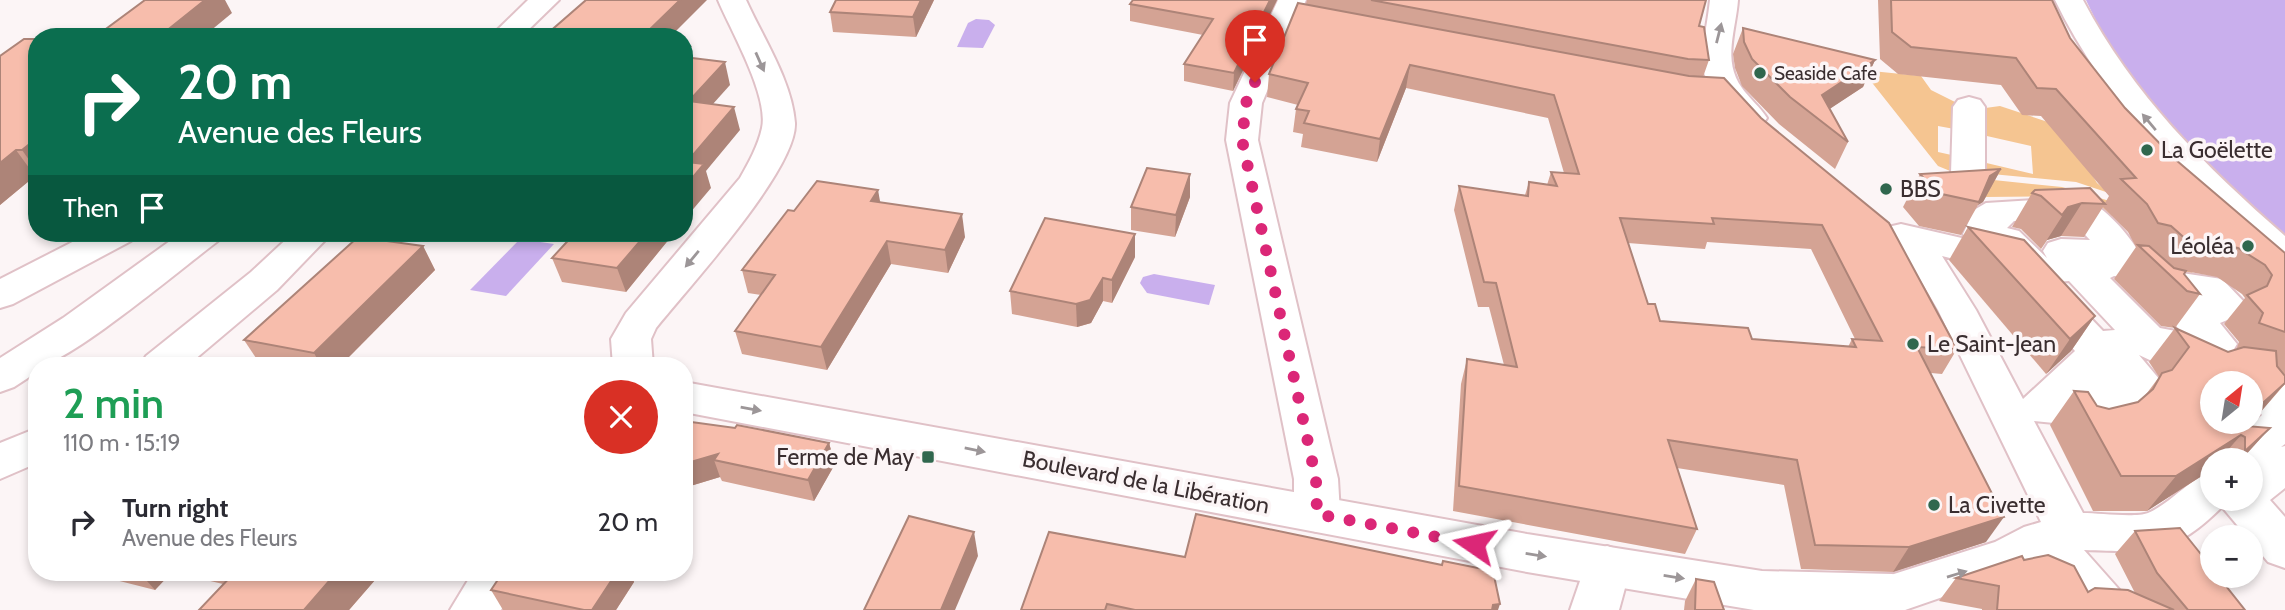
<!DOCTYPE html>
<html lang="en">
<head>
<meta charset="utf-8">
<style>
  body { margin:0; font-family:Cabin,sans-serif; background:#f2f2f3; color:#2b2b33; height:100vh; display:flex; flex-direction:column; font-size:26px; white-space:nowrap }
  * { box-sizing:border-box; margin:0 }
  p { font-size:23px; color:#7c7c81 }
  .icon { flex:none; width:38px; height:38px; fill:none; stroke:currentColor; stroke-width:2; stroke-linecap:round; stroke-linejoin:round }
  .map { position:relative; flex:1; overflow:hidden }
  .details { position:absolute; left:28px; top:357px; width:665px; height:224px; display:flex; flex-direction:column; background:#fff; border-radius:28px; box-shadow:0 4px 10px #0003 }
  .details>* { flex:none }
  .top-card { position:absolute; left:28px; top:28px; width:665px; height:214px; border-radius:28px; box-shadow:0 4px 10px #0003; background:#0b6e4f; color:#fff; overflow:hidden }
  .needle { width:46px; rotate:30deg }
  .tools { position:absolute; left:2200px; top:371px; display:grid; gap:14px }
  .tools a { display:grid; place-items:center; width:63px; height:63px; border-radius:50%; background:#fff; box-shadow:0 4px 10px #0003; font-size:35px }
  .pin { position:absolute; display:grid; place-items:center; width:60px; height:60px; color:#fff; margin:-72px -30px; border-radius:50% 50% 50% 0; rotate:-45deg; box-shadow:0 0 7px #0007 }
  .pin .icon { rotate:45deg }
  .me { position:absolute; width:77px; margin:-38px; rotate:281deg; stroke-linejoin:round; filter:drop-shadow(0 0 5px #0008) }
  .turn { display:flex; align-items:center; gap:24px; height:147px; padding:0 35px; font-size:32px }
  .turn .icon { width:91px; height:91px; stroke-width:2.5 }
  .turn b { display:block; font-size:49px; line-height:60px }
  .then { display:flex; align-items:center; height:66px; padding:0 35px; background:#0003; gap:14px; font-size:26px }
  .round { display:grid; place-items:center; flex:none; width:74px; height:74px; border-radius:37px; background:#f2f2f3 }
  .head { display:flex; align-items:center; justify-content:space-between; height:119px; padding:0 35px }
  h1 { font-size:42px; font-weight:600; line-height:52px; color:#1e9e55 }
  ul { padding:0; list-style:none }
  li { display:flex; align-items:center; gap:21px; height:91px; padding:0 35px }
  li div { flex:1 }
  li b { display:block; font-size:26px }
  li em { font-style:normal }
  .map>svg:first-child { display:block }
  .green { fill:#f5c591 }
  .water { fill:#c9afed }
  .lines { fill:none; stroke-linecap:round; stroke-linejoin:round }
  .minor-casing { stroke:#e0c1c7; stroke-width:4 }
  .major-casing { stroke:#e0c1c7; stroke-width:4 }
  .minor { fill:#fff; fill-rule:evenodd }
  .major { fill:#fff; fill-rule:evenodd }
  .wall { fill:#d4a394; fill-rule:evenodd }
  .shaded-wall { fill:#ad8478 }
  .building { fill:#f7bdac; stroke:#ad8478; stroke-width:2; fill-rule:evenodd }
  .oneway { fill:#9c9698 }
  .route { stroke:#db2777; stroke-width:12; stroke-dasharray:0 21.6 }
  .poi-dot { fill:#30674e; stroke:#fcf5f6; stroke-width:2.5 }
  .labels { text-anchor:middle; dominant-baseline:central; stroke-width:7; stroke-linejoin:round; paint-order:stroke }
  .far-poi-label { font-size:19px; fill:#3a2e30; stroke:#fcf5f6; text-anchor:start }
  .poi-label { font-size:23px; fill:#3a2e30; stroke:#fcf5f6; text-anchor:start }
  .street-label { font-size:23px; fill:#3a2e30; stroke:#fcf5f6 }
</style>
</head>
<body>
<div class="map">
<svg width="2285" height="610" viewBox="0 0 2285 610">
  <rect width="100%" height="100%" fill="#fcf5f6"/>
  <!-- green -->
  <g class="green">
    <path d="M1862,70l59,6 10,14 30,15 -1,25 -22,-4v26l18,4 -1,17 -17,-7z"/>
    <path d="M2000,106l63,21 34,56 12,10 -33,-11 -95,-9 -3,-12 55,13 -2,-28 -53,-12v-25z"/>
    <path d="M1984,179l78,8 58,17 77,73 -12,1 -65,-62h-26l-21,-20 -89,1z"/>
  </g>
  <!-- water -->
  <g class="water">
    <path d="M2086,0h199v234l-80,-67 -85,-96z"/>
    <path d="M976,19l13,1 6,5 -12,23 -26,-1 11,-24z"/>
    <path d="M520,239l34,5 -48,52 -36,-6z"/>
    <path d="M1154,274l61,11 -6,20 -62,-12 -7,-10 3,-6z"/>
  </g>
  <g class="lines">
    <defs>
      <g id="minor">
        <path d="M528,0h31l-38,37h-31z"/>
        <path d="M1278,0h28l-44,103 -4,37 80,339 2,35 -7,13 -16,5 -16,-5 -7,-13v-35l-68,-339 4,-37z"/>
        <path d="M1710,0h28c-2,30 -16,60 4,88 7,10 18,19 25,30l-5,7 -11,3 -11,-3c-51,-57 -38,-57 -30,-125z"/>
        <path d="M2055,0h28c50,95 122,166 202,236v32l-13,-4c-86,-79 -165,-158 -217,-264z"/>
        <path d="M1969,97l11,3 5,7v67l-5,7 -12,3 -12,-3 -5,-7 2,-67 5,-7z"/>
        <path d="M2079,197c22,6 46,33 58,52l-2,4 14,4 19,17 7,-2 47,7 25,26 -5,9 -22,9 17,21 -6,10 -18,4 3,3 16,-6 31,10 22,19v60l-4,3 4,-1v42l-15,12 15,17v51l-17,-6 -46,-55c-51,50 -71,45 -138,43l40,45 7,15h-53l-40,-46 -133,46 -30,-2 -7,-14 7,-14 120,-38 29,-15 17,-5 -103,-212 -21,-36 -34,-39 5,-8 13,-3 65,15 -3,-5 11,-24 12,-7zM2070,219l20,21 -29,-1 -13,4 -5,8 4,7 -28,-27 -12,-3 7,-7zM1942,256l63,16 70,79 -52,48 -47,-89zM2114,276l13,1 24,23 14,3 -3,5 19,24 -21,-4 -50,-50zM2069,281l46,49 -12,1 -47,-49zM2139,355l62,29 16,-6 12,5h21v18l12,14 -36,33 -7,12h31v39h-38v-27c-25,8 -39,30 -64,41 -13,5 -50,0 -65,0l-49,-92 30,3 10,15c26,8 50,-9 60,-34l9,-2 17,-23z"/>
        <path d="M90,233h46l-5,8 -118,63 -13,4v-29z"/>
        <path d="M181,233h42l-5,8c-31,23 -152,125 -181,125v6l-23,15 -14,5v-34l63,-40z"/>
        <path d="M293,233h39l-55,57 -90,76h-47l6,-10 105,-84z"/>
        <path d="M37,428v35l-37,16v-36z"/>
        <path d="M1607,546l17,6 7,14 -12,44h-49l20,-58z"/>
        <path d="M473,572h51l-23,38h-51z"/>
      </g>
      <g id="major">
        <path d="M718,0h28c17,38 46,81 49,123 2,47 -107,165 -139,205l-5,11 2,27h-40l-2,-27 15,-26 114,-135c9,-16 18,-32 22,-50 7,-32 -31,-97 -44,-128z"/>
        <path d="M684,382l843,152 235,37 130,3 17,6 7,14 -7,14 -5,2h-150l-227,-38 -843,-160z"/>
      </g>
    </defs>
    <!-- minor casing -->
    <use href="#minor" class="minor-casing"/>
    <!-- major casing -->
    <use href="#major" class="major-casing"/>
    <!-- minor -->
    <use href="#minor" class="minor"/>
    <!-- major -->
    <use href="#major" class="major"/>
  </g>
  <!-- wall -->
  <g class="wall">
    <path d="M934,0l-18,37 -83,-5 -3,-20z"/>
    <path d="M1277,0l-44,91 -49,-10v-17l19,-29 -73,-14v-17z"/>
    <path d="M1307,0h399l-7,26 10,34 -6,17 254,272 -15,25 -11,-1 55,169 -93,30 -92,-3 -17,-84 -107,-17 20,61 -12,25 -232,-43 8,-127 6,-25 37,6 -15,-58h-11l-24,-97 5,-24 66,9 4,-13 18,3 4,-13 13,1 -16,-55 -142,-30 -29,74 -76,-15 2,-13 -10,-2 3,-23 2,-4 -31,-8 2,-23 37,-70zM1707,242l104,7 44,90h-3l-4,8 -96,-8 -92,-18 -12,-17 -20,-61 77,6z"/>
    <path d="M1878,0h174l18,38 55,70 51,52 109,93v131l-27,31 -12,11 24,2 -29,32h-29v10h-1l-64,41h-54l-43,-86 24,-34 23,15 12,3 29,-7 6,-5 15,-20 -10,-15 26,-34 -14,-2 -47,-47 22,-32 -8,-15 -25,-25 -19,30 -23,-1 -14,4 -6,9 -20,-20 -9,-2 20,-34 73,10 4,-7 -68,-80 -19,-1 -21,-30 -103,-11 -18,-15zM2185,271l32,6 25,17 3,4 -21,26 15,18 -3,8 -8,2 -53,-24 25,-34 -16,-20z"/>
    <path d="M1743,28l132,32 -12,27 -34,22 19,33 -13,27 -56,-45 -37,-38 -7,-18 -2,-14z"/>
    <path d="M37,39v137h-2l-35,29v-149z"/>
    <path d="M2001,169l-18,33 -5,3 -17,30 -42,-9 -16,-19 17,-33z"/>
    <path d="M1190,174v23l-15,40 -44,-7v-23z"/>
    <path d="M880,202l85,35 -17,36 -57,-9 -64,106 -85,-16 -7,-23 26,-36 -13,-2 -6,-23 52,-59z"/>
    <path d="M1968,227l127,89 -24,35 -25,23 -97,-114z"/>
    <path d="M575,233h99l-48,59 -64,-10 -10,-24z"/>
    <path d="M423,246l12,24 -95,96h-73l-7,-2 -16,-24z"/>
    <path d="M1135,257l-23,46 -9,-2 -12,22 -14,4 -65,-13 -2,-23z"/>
    <path d="M684,421l145,22 6,21 -21,37 -92,-20 -2,-4 -33,10 -3,4z"/>
    <path d="M2135,531l110,79h-263v-1l-43,-8 17,-23 68,-18 64,32 47,1 -20,-39z"/>
    <path d="M1185,557l313,53h-477z"/>
    <path d="M84,572h298l-33,38 -126,-26 -51,-12 -17,18z"/>
    <path d="M503,572h127l4,10 -18,28h-113l-12,-20z"/>
    <path d="M1696,579l28,31h-40l1,-9z"/>
  </g>
  <!-- shaded-wall -->
  <g class="shaded-wall">
    <path d="M205,0h20l7,13 -29,24h-40l7,-9z"/>
    <path d="M680,0h27l-37,37h-28z"/>
    <path d="M921,0h13l-18,37 -3,-20z"/>
    <path d="M1270,0h7l-44,91 1,-18z"/>
    <path d="M690,47l6,22 -12,1v-17z"/>
    <path d="M1875,60l-12,27 -47,31 6,-23z"/>
    <path d="M725,62l5,23 -35,39 -6,-23z"/>
    <path d="M1410,65l-4,23 -29,74 3,-23z"/>
    <path d="M734,107l6,23 -34,41 5,17 -27,32v-32l3,-26z"/>
    <path d="M37,138v33l-15,-21z"/>
    <path d="M16,150l19,26 -35,29v-42z"/>
    <path d="M2001,169l-18,33 -5,3 12,-29z"/>
    <path d="M1190,174v23l-15,40 1,-22z"/>
    <path d="M878,190l4,22 -11,-11z"/>
    <path d="M2082,203l-21,33 -14,4 -6,9 27,-42z"/>
    <path d="M962,214l3,23 -17,36 -3,-23z"/>
    <path d="M647,233h27l-48,59 -9,-24z"/>
    <path d="M1135,234v23l-23,46v-23z"/>
    <path d="M887,241l4,23 -64,106 -6,-23z"/>
    <path d="M423,246l12,24 -95,96h-19l-7,-13z"/>
    <path d="M1103,278v23l-12,22 -14,4 -1,-23z"/>
    <path d="M2095,316l-24,35 -25,23 24,-35z"/>
    <path d="M2285,383l-27,32 -33,30 16,-10 -22,25h-7l-1,10 -64,41 29,-35 69,-54h5v-6l4,-5z"/>
    <path d="M2270,428l-29,32h-4l8,-9z"/>
    <path d="M829,443l6,21 -21,37 -6,-21z"/>
    <path d="M718,454l-4,6 6,17 -33,10 -3,4v-27z"/>
    <path d="M2004,517l-18,25 -93,30 16,-25z"/>
    <path d="M974,532l4,24 -23,54h-14z"/>
    <path d="M139,572h33l-17,18z"/>
    <path d="M337,572h45l-33,38h-45z"/>
    <path d="M617,572h13l4,10 -18,28h-24z"/>
    <path d="M1500,604l-2,6h-7l2,-5z"/>
  </g>
  <!-- building -->
  <g class="building">
    <path d="M145,0h60l-35,28h4l-11,9h-68z"/>
    <path d="M586,0h94l-38,37h-80l-15,-3z"/>
    <path d="M836,0h85l-8,17 -83,-5z"/>
    <path d="M1133,0h137l-36,73 -50,-9 29,-45 -83,-15z"/>
    <path d="M1371,0h335l-7,26 5,1 5,33 -21,-1z"/>
    <path d="M1891,0h161l18,38 55,70 51,52 109,93v79l-26,-9 4,-10 -16,-18 20,-9 5,-11 -7,-10 -27,-17 -31,-6h-18l-18,-16 -13,-3 -11,-19 -26,-25 15,-1 -80,-89 -19,-1 -21,-30 -105,-11 -19,-15z"/>
    <path d="M1298,3l391,73 35,2 37,40 128,105 68,126 -40,-2 87,170 -95,30 -94,-2 -18,-85 -129,-20 29,89 -238,-43 8,-127 50,8 -21,-84 -12,-1 -25,-96 69,10 1,-14 28,4 -6,-14 28,2 -25,-79 -144,-30 -30,74 -76,-16 5,-12 -13,-2 12,-26 -39,-9zM1620,218l94,6 -2,-6 110,7 60,116 -30,-2 4,8 -104,-8 -4,-11 -88,-7 -5,-17h-7z"/>
    <path d="M1743,28l132,32 -53,35 26,47 -58,-45 -38,-38 -8,-17z"/>
    <path d="M24,39h13v99l-15,12h-6l-16,13v-107z"/>
    <path d="M684,46l6,1 -6,6z"/>
    <path d="M684,57l41,5 -36,39 45,6 -47,55 17,2 -20,24z"/>
    <path d="M1147,168l43,6 -14,41 -45,-8z"/>
    <path d="M2001,169l-11,7 -11,26 -42,-9 -17,-19z"/>
    <path d="M817,181l61,9 -7,11 91,13 -17,36 -58,-9 -66,106 -86,-16 40,-56 -33,-5 46,-60 6,1z"/>
    <path d="M2090,188l15,16 -23,-1 -14,4 -6,8 -21,-19 -9,-3 3,-3z"/>
    <path d="M1045,218l90,16 -23,46 -9,-2 -13,22 -14,4 -66,-13z"/>
    <path d="M1968,227l56,13 71,76 -25,23z"/>
    <path d="M575,233h72l-30,35 -65,-10z"/>
    <path d="M358,237l65,9 -109,107 -70,-13z"/>
    <path d="M2138,245l11,1 25,22 12,3 -2,3 16,20 -13,-3z"/>
    <path d="M2175,328l53,24 16,-5 32,4 1,15 8,10v7l-31,28 -4,7v-35h-38v39h37l-3,4 24,2 -25,23v-14l-4,-2 -65,41h-55l-47,-85 14,1 9,14 12,3 29,-7 15,-13 9,-16 10,-3 17,-23z"/>
    <path d="M684,421l51,7 2,-3 92,18 -21,37 -94,-20 4,-6 -34,10z"/>
    <path d="M1196,514l246,51 1,-4 50,10 7,33 -7,1 -1,5h-357l-28,-6 -2,6h-84l28,-78 136,25z"/>
    <path d="M909,516l65,16 -33,78h-77z"/>
    <path d="M2180,528l32,40v8h6l27,34h-57l-31,-37 -22,-42z"/>
    <path d="M2048,555l26,11 14,26 7,-4 33,2 46,20h-177l2,-24 -43,-8 66,-22 2,4z"/>
    <path d="M235,572h102l-33,38h-105z"/>
    <path d="M503,572h114l-25,38h-8l-93,-20z"/>
    <path d="M1696,579l18,3 10,28h-29z"/>
  </g>
  <!-- one-way arrows -->
  <defs><path id="oneway-solid" d="M-6-.8H1V-3.2L6.5 0L1 3.2V.8H-6Z" transform="scale(1.75)"/></defs>
  <g class="oneway">
    <use href="#oneway-solid" transform="translate(1719 33) rotate(-76)"/>
    <use href="#oneway-solid" transform="translate(760 62) rotate(66)"/>
    <use href="#oneway-solid" transform="translate(2149 122) rotate(-130)"/>
    <use href="#oneway-solid" transform="translate(692 259) rotate(130)"/>
    <use href="#oneway-solid" transform="translate(751 409) rotate(10)"/>
    <use href="#oneway-solid" transform="translate(975 450) rotate(11)"/>
    <use href="#oneway-solid" transform="translate(1536 555) rotate(9)"/>
    <use href="#oneway-solid" transform="translate(1957 574) rotate(-17)"/>
    <use href="#oneway-solid" transform="translate(1674 577) rotate(9)"/>
  </g>
  <g class="lines">
    <!-- route -->
    <path class="route" d="M1255,82l-9,21 -4,37 74,339 1,35 157,30"/>
  </g>
  <!-- markers -->
  <g class="poi-dot">
    <circle cx="1760" cy="73" r="7"/>
    <circle cx="2147" cy="150" r="7"/>
    <circle cx="1886" cy="189" r="7"/>
    <circle cx="2248" cy="246" r="7"/>
    <circle cx="1913" cy="344" r="7"/>
    <rect x="921" y="450" width="14" height="14" rx="3.5"/>
    <circle cx="1934" cy="505" r="7"/>
  </g>
  <g class="labels">
    <!-- far-poi labels -->
    <g class="far-poi-label">
      <text x="1774" y="73">Seaside Cafe</text>
    </g>
    <!-- poi labels -->
    <g class="poi-label">
      <text x="2161" y="150">La Goëlette</text>
      <text x="1900" y="189">BBS</text>
      <text x="2234" y="246" text-anchor="end">Léoléa</text>
      <text x="1927" y="344">Le Saint-Jean</text>
      <text x="914" y="457" text-anchor="end">Ferme de May</text>
      <text x="1948" y="505">La Civette</text>
    </g>
    <!-- street labels -->
    <g class="street-label">
      <text transform="translate(1146 482) rotate(11)">Boulevard de la Libération</text>
    </g>
  </g>
</svg>
<div class="tools">
<a><svg class="needle" viewBox="-14 -14 28 28"><path d="M0-13l5 13h-10z" fill="#e53935"/><path d="M0 13l5-13h-10z" fill="#7c7c81"/></svg></a>
<a>+</a>
<a>−</a>
</div>
<div class="pin" style="left:1255px;top:82px;background:#d93025"><svg class="icon" aria-label="arrive" viewBox="0 0 24 24"><path d="M6 21V4h12l-3 4 3 4H6"/></svg></div>
<svg class="me" style="left:1474px;top:544px" viewBox="-20 -20 40 40"><path d="M0-17L14 15 0 8-14 15z" fill="#db2777" stroke="#fff" stroke-width="4"/></svg>
<div class="top-card">
<div class="turn"><svg class="icon" aria-label="right" viewBox="0 0 24 24"><path d="M7 20v-9h11M14 6l5 5-5 5"/></svg><div><b>20 m</b>Avenue des Fleurs</div></div>
<div class="then">Then<svg class="icon" aria-label="arrive" viewBox="0 0 24 24"><path d="M6 21V4h12l-3 4 3 4H6"/></svg></div>
</div>
<section class="details">
<div class="head"><div><h1>2 min</h1><p>110 m · 15:19</p></div><a class="round" style="background:#d93025;color:#fff"><svg class="icon" aria-label="close" viewBox="0 0 24 24"><path d="M6 6l12 12M18 6L6 18"/></svg></a></div>
<ul>
<li><svg class="icon" aria-label="right" viewBox="0 0 24 24"><path d="M7 20v-9h11M14 6l5 5-5 5"/></svg><div><b>Turn right</b><p>Avenue des Fleurs</p></div><em>20 m</em></li>
</ul>
</section>
</div>
</body>
</html>
